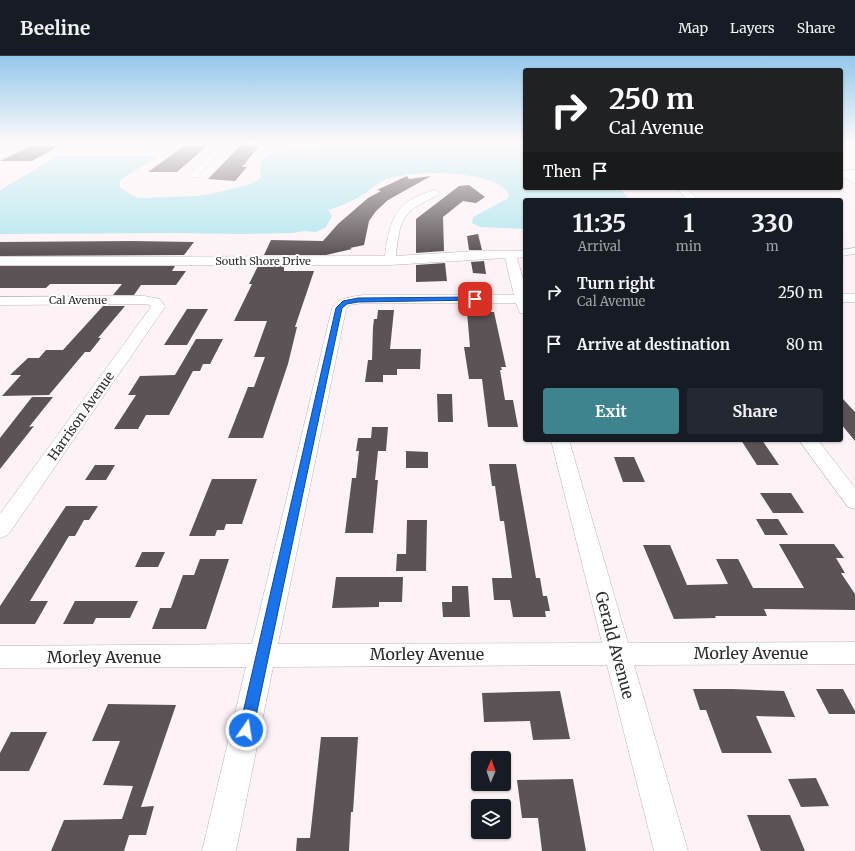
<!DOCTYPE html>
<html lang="en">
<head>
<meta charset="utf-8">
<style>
  body { margin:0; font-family:Merriweather,serif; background:#242831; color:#f1f3f6; height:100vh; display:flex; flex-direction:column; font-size:15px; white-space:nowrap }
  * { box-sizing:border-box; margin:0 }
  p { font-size:13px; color:#9ea1a6 }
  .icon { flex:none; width:22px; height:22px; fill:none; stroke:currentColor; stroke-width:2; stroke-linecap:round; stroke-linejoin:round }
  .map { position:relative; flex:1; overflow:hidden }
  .details { position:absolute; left:523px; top:142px; width:320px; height:244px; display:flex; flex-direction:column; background:#171b24; border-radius:4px; box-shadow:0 1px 3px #0004 }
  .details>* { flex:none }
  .guide { position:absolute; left:523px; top:12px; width:320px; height:122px; border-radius:4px; box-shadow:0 1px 3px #0004; background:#202124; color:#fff; overflow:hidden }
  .needle { width:26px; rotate:2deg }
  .controls { position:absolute; left:471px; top:695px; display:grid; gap:8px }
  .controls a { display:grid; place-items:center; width:40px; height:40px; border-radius:4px; background:#171b24; box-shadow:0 1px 3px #0004; font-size:20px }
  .pin { position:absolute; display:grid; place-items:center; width:34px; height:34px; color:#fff; margin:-17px; border-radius:8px; box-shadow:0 2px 6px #0006 }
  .me { position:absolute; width:44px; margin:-22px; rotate:13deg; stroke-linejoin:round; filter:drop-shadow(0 0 3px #0008) }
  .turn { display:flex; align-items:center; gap:14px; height:84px; padding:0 20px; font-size:18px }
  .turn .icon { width:52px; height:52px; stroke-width:2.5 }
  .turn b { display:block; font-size:28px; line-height:34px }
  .then { display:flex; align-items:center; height:38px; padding:0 20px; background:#0003; gap:8px; font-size:15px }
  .eta { display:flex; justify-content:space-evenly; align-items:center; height:68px; text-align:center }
  .eta b { font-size:24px; font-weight:700; line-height:28px }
  .cta { display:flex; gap:8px; margin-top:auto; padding:8px 20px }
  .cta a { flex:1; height:46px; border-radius:4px; background:#3d848e; color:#fff; font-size:16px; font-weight:700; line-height:46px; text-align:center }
  .cta a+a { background:#242831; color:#f1f3f6 }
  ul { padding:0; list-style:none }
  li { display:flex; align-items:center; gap:12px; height:52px; padding:0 20px }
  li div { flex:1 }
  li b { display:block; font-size:15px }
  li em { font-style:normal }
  header { display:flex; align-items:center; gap:24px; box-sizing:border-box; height:56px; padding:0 20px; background:#171b24; border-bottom:1px solid #363941 }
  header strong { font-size:19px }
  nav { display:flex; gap:22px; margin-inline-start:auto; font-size:14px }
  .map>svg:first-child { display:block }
  .water { fill:#b3e7ef }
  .building { fill:#5c5357 }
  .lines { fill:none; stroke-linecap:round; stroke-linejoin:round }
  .service-casing { stroke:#beb5b9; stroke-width:1 }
  .minor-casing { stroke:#beb5b9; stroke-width:1 }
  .secondary-casing { stroke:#beb5b9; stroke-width:1 }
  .service { fill:#fff; fill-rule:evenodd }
  .minor { fill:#fff; fill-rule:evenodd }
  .secondary { fill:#fff; fill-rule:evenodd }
  .route { fill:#1a73e8; stroke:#114b97 }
  .labels { text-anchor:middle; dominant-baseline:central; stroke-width:4; stroke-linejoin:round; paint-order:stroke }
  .far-street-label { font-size:11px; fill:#302c2e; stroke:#fff }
  .street-label { font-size:13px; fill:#302c2e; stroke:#fff }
  .near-street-label { font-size:16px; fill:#302c2e; stroke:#fff }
</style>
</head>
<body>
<header>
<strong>Beeline</strong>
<nav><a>Map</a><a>Layers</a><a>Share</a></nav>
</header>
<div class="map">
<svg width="855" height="795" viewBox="0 0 855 795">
  <rect width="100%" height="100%" fill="#fdf3f7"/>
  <!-- water -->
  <path class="water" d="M328,87h197v45h95l10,12h-105v29l-45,-2 -8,-4 1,-6 34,-18 2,-4c-10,-26 -99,-25 -122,-16 -7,3 -14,8 -20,13 -9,7 -28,15 -39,18l4,6 -6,11 -10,5 -12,-1 -11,2 -53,1 -65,-1 -175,1v-44l58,-34h98v2l-33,20 -3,3v6l11,8 8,3 56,-2 16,-2 40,-10 8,-5 2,-3 -1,-9 2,-7 10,-6z"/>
  <!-- building -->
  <g class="building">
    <path d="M241,89h19l-18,22h5l-12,14 -27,-2z"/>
    <path d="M31,90h28l-27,15h-32z"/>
    <path d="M184,90h23l-30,26h-29z"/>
    <path d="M407,120l2,3 22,-3 -43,24 -12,11 -7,10 -5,24 -14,3 2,1 -26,6h-62l7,-15 52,1 15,-17 30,-26 13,-7 -4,-1z"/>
    <path d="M469,129l16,12 -9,6 -13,-2 -20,16 1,34 -28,2v-34l43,-33z"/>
    <path d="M478,178l4,16h-13l-2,-14z"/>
    <path d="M132,185l62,1 -10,13 -184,1v-14z"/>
    <path d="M484,205l2,13 -13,-1 -2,-11z"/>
    <path d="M445,207l2,18 -31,1v-17z"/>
    <path d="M0,210h175l-3,5h14l-10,14h-35l-7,10h-21l9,-11h-72l-4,4h-46z"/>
    <path d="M258,210h26v5h30l-19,56h2l-9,37 -25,74h-35l20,-51h6l11,-30h-11l13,-36h-33l18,-37h-3z"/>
    <path d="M103,250h22l-27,32h3l-11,14h-5l-36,43 -47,1 19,-21h-11l18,-17h11l7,-8h17z"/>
    <path d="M187,253h21l-21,36h-23z"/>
    <path d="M378,254h16l-4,39h31l-1,20h-23v6h-14v7h-18l3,-22h4l1,-33 1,-8h3z"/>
    <path d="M467,256h27l12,55h-5l1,3h-2l5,30h8l5,27h-30l-6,-48h-13l-5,-32h6z"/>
    <path d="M196,283h27l-13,25h-7l-3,7h-7l-24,44h-23l-8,14h-24l22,-34h-8l12,-19 35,-1z"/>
    <path d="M437,338h15l1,28h-15z"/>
    <path d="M32,341h21l-24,30 5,-1 -34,43v-31z"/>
    <path d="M841,341l14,15v29l-14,-17z"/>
    <path d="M372,371h16l-2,24h-8l-3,29h3l-5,53h-28l7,-55h4l3,-27h-3l2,-13h13z"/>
    <path d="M741,384h21l17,25h-22z"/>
    <path d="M406,395l22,1v16h-22z"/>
    <path d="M614,401h20l11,25h-22z"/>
    <path d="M489,408h27l20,114h4l3,18h4l3,15h-5l1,6h-33l-3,-17h-16l-2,-22h20l-8,-57h-4l-5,-35h-3z"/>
    <path d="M95,409h20l-9,15h-21z"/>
    <path d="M212,423h45l-15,45h-16l-2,6h-7l-2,6h-26z"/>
    <path d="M760,437h31l13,20h-31z"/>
    <path d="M66,450h32l-9,14h-5l-9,16h-6l-39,65h18l-13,23h-35v-18z"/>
    <path d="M756,463h22l10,16h-23z"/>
    <path d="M407,464h20l-1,51h-30l1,-17h9z"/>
    <path d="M779,488h55l10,14h-8l9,15h-4l14,21v16l-91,-1 3,7h-52l1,2 -42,1 -31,-74h27l17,40 41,-1 -12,-25h22l15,29h51z"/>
    <path d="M142,496h23l-7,15h-23z"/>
    <path d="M200,503h29l-23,70h-54l8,-21h11l12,-33h11z"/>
    <path d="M336,521h67l-1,25h-23v5l-47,1z"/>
    <path d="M452,530h16l2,31h-27l-1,-15h10z"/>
    <path d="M75,545h63l-8,17h-34l-3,6h-30z"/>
    <path d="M693,633h39l52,2 11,26 -39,-1 16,37h-50l-16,-43h-6z"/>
    <path d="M816,633h27l12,22v3h-26z"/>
    <path d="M560,635l10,48 -37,1 -3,-19 -46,1 -2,-29z"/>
    <path d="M108,648l68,1 -35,102 13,-1 -8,29h-17l-5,16h-73l13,-31 58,-1 11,-33 -30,-1 17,-44h-28z"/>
    <path d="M11,676h36l-18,39h-29v-18z"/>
    <path d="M321,681h37l-5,75h-2l-2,39h-53l1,-13h13z"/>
    <path d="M816,722l13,28 -28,1 -13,-28z"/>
    <path d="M573,723l13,72h-44l-4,-33h-16l-5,-38z"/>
    <path d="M747,759h43l15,36h-44z"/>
  </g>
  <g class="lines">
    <defs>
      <rect id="service" x="841" y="89" width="14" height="2"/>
      <g id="minor">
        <path d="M24,87h9l-33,16v-5z"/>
        <path d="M222,87h8l-33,34h-6l-1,-2 1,-2z"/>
        <path d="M855,114v6l-14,-1v-4z"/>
        <path d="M676,132h10l12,12h-10z"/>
        <path d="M435,134l5,3 -2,2c-36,17 -38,22 -42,61l79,-5h50v6l-8,1 8,28v28l-5,-1 -4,-10h-152l-15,2 -3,4 -68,335 324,-1 -51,-203h18l59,203 227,-1v22l-221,1 54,186h-34l-47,-186 -334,2 -37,184h-34l44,-184 -246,1v-22l252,-2 80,-336c8,-11 19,-11 32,-13h150l-9,-37 -115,7h-390v-8l385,-1c4,-36 11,-56 50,-66z"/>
        <path d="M855,192v6l-14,2v-6z"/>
        <rect x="841" y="238" width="14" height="8"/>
        <path d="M144,240l16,3 5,8 -157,228 -8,3v-24l151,-207 -1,-2 -6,-1 -144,1v-8z"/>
        <path d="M799,384h19l37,48v21l-7,-2z"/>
      </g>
      <path id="secondary" d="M841,113l14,7v7l-14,-7z"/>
    </defs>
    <!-- service casing -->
    <use href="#service" class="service-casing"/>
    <!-- minor casing -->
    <use href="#minor" class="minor-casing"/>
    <!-- secondary casing -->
    <use href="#secondary" class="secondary-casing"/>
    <!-- service -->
    <use href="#service" class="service"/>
    <!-- minor -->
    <use href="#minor" class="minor"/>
    <!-- secondary -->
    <use href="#secondary" class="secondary"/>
  </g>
  <!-- sky -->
  <linearGradient id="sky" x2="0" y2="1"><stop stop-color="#93c8eb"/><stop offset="0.44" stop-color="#fefafb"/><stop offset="1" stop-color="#fefafb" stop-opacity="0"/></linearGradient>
  <rect width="855" height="198" fill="url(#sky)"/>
  <!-- route -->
  <path class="route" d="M475,241l2,1v2l-119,2 -11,2 -5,4 -89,422 -2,5 -5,2 -5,-2 -2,-5 97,-422 7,-7 15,-3z"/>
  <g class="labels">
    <!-- far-street labels -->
    <g class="far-street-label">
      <text x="263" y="205">South Shore Drive</text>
      <text x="78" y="244">Cal Avenue</text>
    </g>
    <!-- street labels -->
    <g class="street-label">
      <text transform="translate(81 360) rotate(-55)">Harrison Avenue</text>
    </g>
    <!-- near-street labels -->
    <g class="near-street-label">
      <text transform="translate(615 589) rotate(75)">Gerald Avenue</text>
      <text x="751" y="597">Morley Avenue</text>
      <text x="427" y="598">Morley Avenue</text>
      <text x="104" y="601">Morley Avenue</text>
    </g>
  </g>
</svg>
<div class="controls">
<a><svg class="needle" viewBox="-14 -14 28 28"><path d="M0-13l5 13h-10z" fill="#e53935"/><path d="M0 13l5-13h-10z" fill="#9ea1a6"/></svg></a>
<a><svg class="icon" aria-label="layers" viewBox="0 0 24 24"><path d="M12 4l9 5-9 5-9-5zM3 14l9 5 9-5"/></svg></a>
</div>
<div class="pin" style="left:475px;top:243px;background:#d93025"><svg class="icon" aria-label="arrive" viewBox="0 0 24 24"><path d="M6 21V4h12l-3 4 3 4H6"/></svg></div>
<svg class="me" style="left:246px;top:674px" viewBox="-20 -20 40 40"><circle r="17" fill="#1a73e8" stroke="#fff" stroke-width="3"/><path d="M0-11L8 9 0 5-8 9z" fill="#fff"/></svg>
<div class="guide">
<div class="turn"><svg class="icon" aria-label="right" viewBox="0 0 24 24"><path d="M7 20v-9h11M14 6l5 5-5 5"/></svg><div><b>250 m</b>Cal Avenue</div></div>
<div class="then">Then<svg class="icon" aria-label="arrive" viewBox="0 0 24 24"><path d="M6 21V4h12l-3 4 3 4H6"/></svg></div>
</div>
<section class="details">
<div class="eta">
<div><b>11:35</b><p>Arrival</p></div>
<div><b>1</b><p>min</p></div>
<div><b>330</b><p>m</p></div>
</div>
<ul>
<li><svg class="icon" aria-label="right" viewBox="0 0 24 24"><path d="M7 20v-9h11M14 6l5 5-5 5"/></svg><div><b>Turn right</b><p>Cal Avenue</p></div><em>250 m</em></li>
<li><svg class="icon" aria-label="arrive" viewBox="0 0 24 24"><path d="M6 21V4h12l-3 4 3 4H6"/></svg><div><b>Arrive at destination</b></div><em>80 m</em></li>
</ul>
<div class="cta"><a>Exit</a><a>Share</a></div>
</section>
</div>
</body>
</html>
